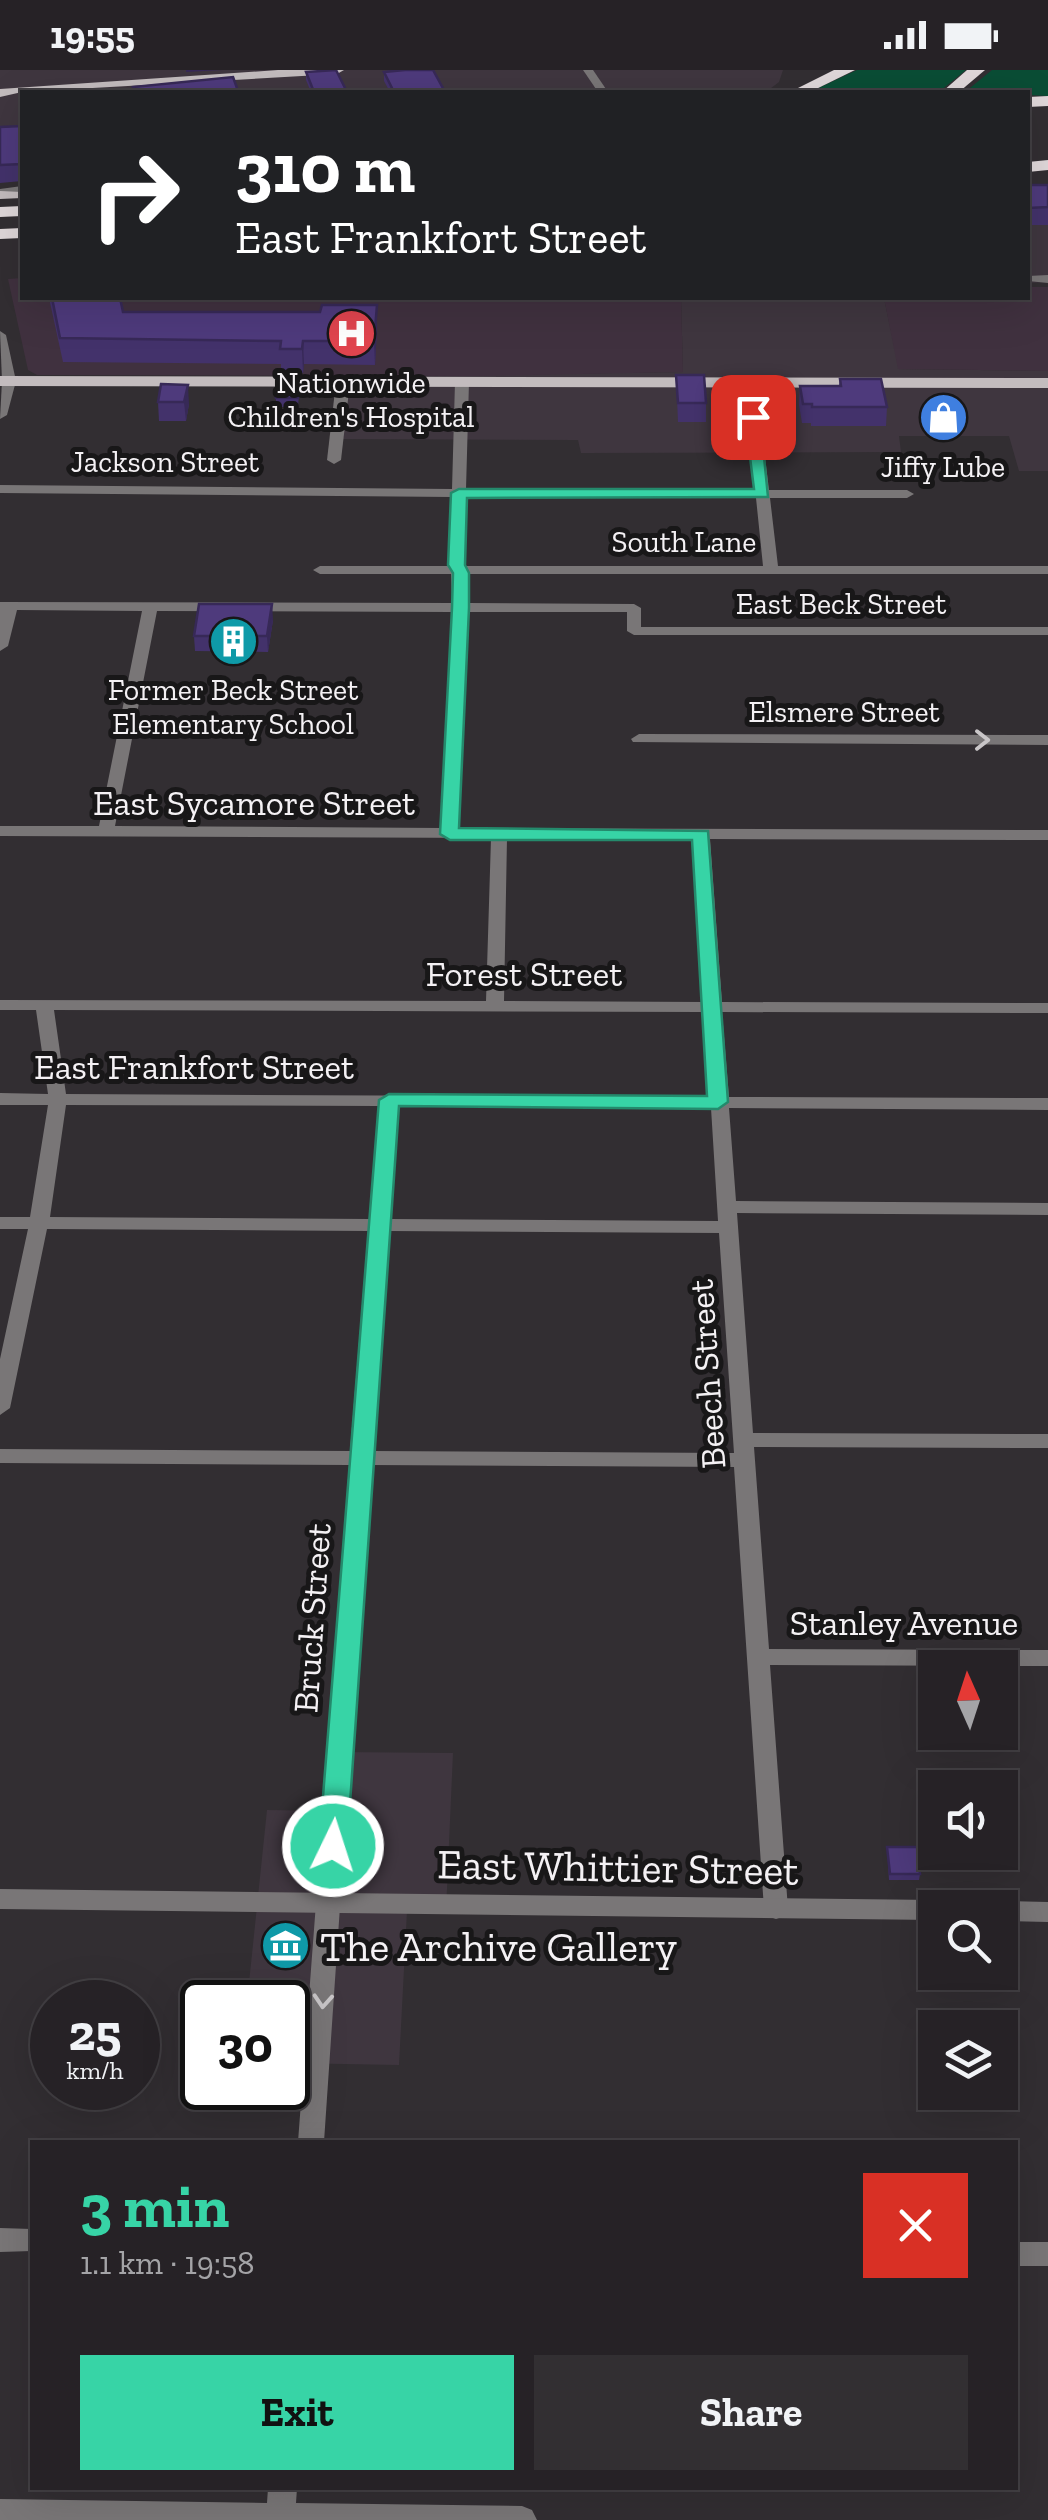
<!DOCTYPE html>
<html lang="en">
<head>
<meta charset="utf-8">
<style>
  body { margin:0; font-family:"Zilla Slab",serif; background:#322f32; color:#f1f3f6; height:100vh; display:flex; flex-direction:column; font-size:38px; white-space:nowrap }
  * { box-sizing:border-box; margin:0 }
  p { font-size:32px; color:#a4a4a7 }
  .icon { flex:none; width:55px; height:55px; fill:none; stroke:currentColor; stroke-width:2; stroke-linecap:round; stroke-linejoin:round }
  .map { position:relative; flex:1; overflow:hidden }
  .side { position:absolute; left:30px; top:2070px; width:988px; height:350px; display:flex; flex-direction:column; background:#262226; border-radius:0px; box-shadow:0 10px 40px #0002,0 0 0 2px #423f43 }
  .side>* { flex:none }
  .banner { position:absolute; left:20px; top:20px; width:1010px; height:210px; border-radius:0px; box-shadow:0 10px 40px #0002,0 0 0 2px #423f43; background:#202124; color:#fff; overflow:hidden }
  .needle { width:65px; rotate:357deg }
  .buttons { position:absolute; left:918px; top:1580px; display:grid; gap:20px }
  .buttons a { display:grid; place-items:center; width:100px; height:100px; border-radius:0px; background:#262226; box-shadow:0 10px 40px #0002,0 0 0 2px #423f43; font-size:50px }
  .speed { position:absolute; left:30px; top:1910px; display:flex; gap:20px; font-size:50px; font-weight:700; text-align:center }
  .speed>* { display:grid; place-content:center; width:130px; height:130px; border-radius:50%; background:#262226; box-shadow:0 10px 40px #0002,0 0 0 2px #423f43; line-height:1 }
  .speed small { font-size:25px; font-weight:400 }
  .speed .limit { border:5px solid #111; border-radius:15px; background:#fff; color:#111 }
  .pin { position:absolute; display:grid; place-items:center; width:85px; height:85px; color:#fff; margin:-42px; border-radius:20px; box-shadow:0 5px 15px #0006 }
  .me { position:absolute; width:110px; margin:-55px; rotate:4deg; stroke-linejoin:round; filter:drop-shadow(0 0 8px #0008) }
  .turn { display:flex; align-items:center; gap:35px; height:210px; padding:0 50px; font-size:45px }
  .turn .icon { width:130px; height:130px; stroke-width:2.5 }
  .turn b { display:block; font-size:70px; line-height:85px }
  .round { display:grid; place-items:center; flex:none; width:105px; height:105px; border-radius:0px; background:#322f32 }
  .overview { display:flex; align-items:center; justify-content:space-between; height:170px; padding:0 50px }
  h1 { font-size:60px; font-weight:800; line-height:75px; color:#37d4a6 }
  .cta { display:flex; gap:20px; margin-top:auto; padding:20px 50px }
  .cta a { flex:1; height:115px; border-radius:0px; background:#37d4a6; color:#111; font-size:40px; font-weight:800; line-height:115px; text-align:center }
  .cta a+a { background:#322f32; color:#f1f3f6 }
  .status { display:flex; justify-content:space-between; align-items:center; height:70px; padding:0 50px; background:#262226; direction:ltr }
  .status svg { height:28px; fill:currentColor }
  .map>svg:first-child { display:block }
  .built { fill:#3f363f }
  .medical { fill:#40313f }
  .green { fill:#0a4d35 }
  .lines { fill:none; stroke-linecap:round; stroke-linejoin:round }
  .minor { fill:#797677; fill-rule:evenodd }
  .tertiary { fill:#797677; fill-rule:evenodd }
  .primary { fill:#c3bcbe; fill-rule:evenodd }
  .motorway { fill:#e0d8da; fill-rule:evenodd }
  .wall { fill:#43326b }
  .shaded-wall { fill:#372957 }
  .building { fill:#4e3a7c; stroke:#372957; stroke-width:2.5 }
  .oneway { stroke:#c9c6c8 }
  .route { fill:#37d4a6; stroke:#248a6c; stroke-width:2.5 }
  .labels { text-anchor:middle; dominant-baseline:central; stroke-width:10; stroke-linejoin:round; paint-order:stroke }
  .far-poi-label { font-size:30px; fill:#f4f1f4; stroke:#181718 }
  .far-street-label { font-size:30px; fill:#f4f1f4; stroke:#181718 }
  .street-label { font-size:35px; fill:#f4f1f4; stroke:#181718 }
  .near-street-label { font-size:42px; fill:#f4f1f4; stroke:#181718 }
  .near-poi-label { font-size:42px; fill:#f4f1f4; stroke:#181718; text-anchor:start }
</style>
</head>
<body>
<div class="status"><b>19:55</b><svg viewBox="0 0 49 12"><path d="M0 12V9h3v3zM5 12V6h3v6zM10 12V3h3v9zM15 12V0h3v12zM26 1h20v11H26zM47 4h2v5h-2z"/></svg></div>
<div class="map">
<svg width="1048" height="2450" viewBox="0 0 1048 2450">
  <rect width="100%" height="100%" fill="#322e32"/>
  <!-- built -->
  <g class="built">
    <path d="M0,0h783l-4,12 -13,10h-744v45l-22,2z"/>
    <path d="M1048,118v94l-20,1v-93z"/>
    <path d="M681,228h203l15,71 149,2v100h-29l-10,-35h-110l2,16 -320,1 -3,-13 -243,-1 7,-62 341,-5z"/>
    <path d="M337,1682l116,1 -7,158h-39l-8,154 -111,-2v-61h-41l20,-192 66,1z"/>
  </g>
  <!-- medical -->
  <g class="medical">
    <path d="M22,208v20h659l2,74 -206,4 -440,-1 -9,-5 -20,-91z"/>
    <path d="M1028,217h20v84l-150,-2 -14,-71h144z"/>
  </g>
  <!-- green -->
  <g class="green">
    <path d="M857,0h109l-27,22h-129z"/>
    <path d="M992,0h56v26l-83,-4z"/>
  </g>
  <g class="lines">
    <!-- minor -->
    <g class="minor">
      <path d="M1048,205v8l-20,-2v-5z"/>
      <path d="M9,307l7,4 -9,34 -7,4 2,-38z"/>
      <path d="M343,308l7,4 -9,78 -7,4 -7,-4 9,-78z"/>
      <path d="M462,308l7,4 -3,107 289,1 -13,-108 7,-4 7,4 13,108h138l7,4 -7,4h-137l8,68h270v8h-582l1,29 167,1 7,4v19h407v8h-414l-7,-4v-19h-160l-8,216 589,2v10l-338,-1 12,163 326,1v10l-326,-1 7,85 319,1v12l-319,-2 7,93 312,2v12l-311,-2 16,220 295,1v14l-294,-1 15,202 279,1v16l-278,-1 18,244 -3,7 -9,3 -9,-3 -3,-7 -30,-442 -364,-2 -46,677h-26l51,-677 -349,-2v-14l350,2 18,-220 -321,-2 -37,179 -10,7v-56l28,-130h-28v-12h30l18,-112h-48v-12l48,1 -12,-84h-36v-10l486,1 5,-163 -491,-2v-10h99l43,-215 -125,-1 -9,36 -8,5v-49l452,1 -1,-29h-131l-7,-4 7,-4h131l1,-69 -452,-4v-8l452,4 3,-107zM465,427l291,1 7,68h-298zM157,541l295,1 -10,216 -327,-2zM507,768l186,1 11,163 -200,-1zM54,940l650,2 6,85 -644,-3zM66,1035l313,1 -10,113 -319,-2zM398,1036l313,2 7,113 -329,-2zM388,1161l331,2 15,220 -363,-2z"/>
      <path d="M639,664l409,1v10l-415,-3 -2,-3z"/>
      <path d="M0,2158l32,1v22l-32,1z"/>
      <rect x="1015" y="2172" width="33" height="24"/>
      <path d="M268,2418h29l-1,15 226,3 10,4 5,10h-537v-21l267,4z"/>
    </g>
    <!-- tertiary -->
    <g class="tertiary">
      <path d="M583,0h10l15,22h-10z"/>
      <path d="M22,116v6l-22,3v-6z"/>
      <path d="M0,261l6,4 10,46 -7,4 -7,-4z"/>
      <path d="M0,1819l935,11 11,8h-11v12l-935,-11z"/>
      <path d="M1000,1831l48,1v20l-48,-1v-13h-10z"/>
    </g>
    <!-- primary -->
    <g class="primary">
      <path d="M278,0h66l-7,4 -315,18 -22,5v-8z"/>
      <path d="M0,121l22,1v6l-22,1z"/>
      <path d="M0,306l1048,2v10l-1048,-2z"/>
    </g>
    <!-- motorway -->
    <g class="motorway">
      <path d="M834,0h21l-45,22h-20z"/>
      <path d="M967,0h18l-26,22h-17z"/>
      <path d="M1048,26v10l-20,1v-10z"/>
      <path d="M1048,90v10l-20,2v-10z"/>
      <path d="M22,136v10l-22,1v-10z"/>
      <path d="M22,158v10l-22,1v-10z"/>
    </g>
  </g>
  <!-- wall -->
  <g class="wall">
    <path d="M306,2l41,20h-36l-5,-12z"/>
    <path d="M384,2l61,20h-55l-6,-11z"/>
    <path d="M22,56v55l-22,2v-56z"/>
    <rect x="1028" y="115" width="20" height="40"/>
    <path d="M49,228h71l3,14h197l57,-7v23l-2,37 -71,-1 -1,9h-22v-9l-218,-2z"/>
    <path d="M676,305l30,28v19h-28z"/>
    <path d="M840,309l47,28 -1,19h-75v-3h-9l-3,-18 1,-19h39z"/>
    <path d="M300,311l-2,26h-22v-9z"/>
    <path d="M161,314l28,20 -3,17h-27l-1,-19z"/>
    <path d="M273,550l-5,32 -73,-1 -1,-15z"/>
    <path d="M887,1777l33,27 -1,6h-30z"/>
  </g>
  <!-- shaded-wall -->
  <g class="shaded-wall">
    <path d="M186,0h37l-37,2z"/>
    <path d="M377,235v23l-2,37 -1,-24z"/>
    <path d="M303,271l1,23 -1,9 -1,-24z"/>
    <path d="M188,315l1,19 -3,17 -2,-19z"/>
    <path d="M272,534l1,16 -5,32 -1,-16z"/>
  </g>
  <!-- building -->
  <g class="building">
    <path d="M336,0l11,22h-33l-8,-20z"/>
    <path d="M405,0h28l12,22h-51l-10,-20z"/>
    <path d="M233,7l5,14h-9v1h-94l-2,-5z"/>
    <path d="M22,56v38l-22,1v-38z"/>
    <path d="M1028,115h20v22l-20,1z"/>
    <path d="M52,228h68l3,14h197l2,-7h55l-3,36h-71l-1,8h-22l1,-8 -221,-3z"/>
    <path d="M676,305h28l2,28h-28z"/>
    <path d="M840,309h41l6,28h-75v-3h-9l-3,-18h41z"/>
    <path d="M278,310l22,1 -2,17h-22z"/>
    <path d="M161,314l27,1 -4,17h-26z"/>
    <path d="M199,534h73l-5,32h-73z"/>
    <path d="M887,1777h30l3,27h-30z"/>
  </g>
  <!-- one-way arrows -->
  <defs><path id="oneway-chevron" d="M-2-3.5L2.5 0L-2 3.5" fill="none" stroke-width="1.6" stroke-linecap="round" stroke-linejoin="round" transform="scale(2.5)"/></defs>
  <g class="oneway">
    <use href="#oneway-chevron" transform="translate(982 670)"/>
    <use href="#oneway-chevron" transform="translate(323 1931) rotate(94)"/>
  </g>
  <!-- route -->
  <path class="route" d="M753,342l7,5 8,80 -301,1 -2,67 4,8v35l-10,220 249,3 20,271 -10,7 -319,-3 -52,740 -5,7 -9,3 -10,-3 -4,-7 60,-746 10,-6 318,2 -15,-256h-242l-10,-6 12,-226 1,-35 -5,-8 3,-72 8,-4h295l-9,-72z"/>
  <!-- icons -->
  <defs>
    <symbol id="hospital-disc" viewBox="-11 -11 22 22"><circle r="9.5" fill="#e0444e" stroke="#181718"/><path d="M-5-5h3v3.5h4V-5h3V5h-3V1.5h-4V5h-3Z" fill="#fff"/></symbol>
    <symbol id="shop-disc" viewBox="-11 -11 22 22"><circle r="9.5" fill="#3f7fe0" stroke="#181718"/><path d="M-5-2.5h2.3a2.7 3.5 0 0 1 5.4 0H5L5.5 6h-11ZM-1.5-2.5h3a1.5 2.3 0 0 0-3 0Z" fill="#fff"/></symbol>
    <symbol id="building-disc" viewBox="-11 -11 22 22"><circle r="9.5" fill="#0f9aa8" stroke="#181718"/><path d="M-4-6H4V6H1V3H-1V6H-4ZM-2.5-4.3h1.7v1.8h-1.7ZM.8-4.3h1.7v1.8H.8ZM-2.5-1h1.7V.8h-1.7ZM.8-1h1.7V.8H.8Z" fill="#fff"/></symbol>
    <symbol id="museum-disc" viewBox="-11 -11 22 22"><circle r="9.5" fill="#0f9aa8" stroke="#181718"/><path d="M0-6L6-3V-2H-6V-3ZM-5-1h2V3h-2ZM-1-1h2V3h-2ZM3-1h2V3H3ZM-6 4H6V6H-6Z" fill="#fff"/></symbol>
  </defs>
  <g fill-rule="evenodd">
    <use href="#hospital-disc" x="324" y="236" width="55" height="55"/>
    <use href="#shop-disc" x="916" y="320" width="55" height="55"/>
    <use href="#building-disc" x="206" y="544" width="55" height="55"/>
    <use href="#museum-disc" x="258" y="1848" width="55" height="55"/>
  </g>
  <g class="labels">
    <!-- far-poi labels -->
    <g class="far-poi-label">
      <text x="351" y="313">Nationwide<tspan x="351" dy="34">Children's Hospital</tspan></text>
      <text x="943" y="397">Jiffy Lube</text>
      <text x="233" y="620">Former Beck Street<tspan x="233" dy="34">Elementary School</tspan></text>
    </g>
    <!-- far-street labels -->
    <g class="far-street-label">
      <text x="165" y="392">Jackson Street</text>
      <text x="684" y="472">South Lane</text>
      <text x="841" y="534">East Beck Street</text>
      <text x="844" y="642">Elsmere Street</text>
    </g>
    <!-- street labels -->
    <g class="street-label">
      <text x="254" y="733">East Sycamore Street</text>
      <text x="524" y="904">Forest Street</text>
      <text x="194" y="997">East Frankfort Street</text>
      <text transform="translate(707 1304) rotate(-94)">Beech Street</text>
      <text transform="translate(312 1548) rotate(-86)">Bruck Street</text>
      <text x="904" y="1553">Stanley Avenue</text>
    </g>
    <!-- near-street labels -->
    <g class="near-street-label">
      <text transform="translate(618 1797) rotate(1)">East Whittier Street</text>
    </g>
    <!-- near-poi labels -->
    <g class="near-poi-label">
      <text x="320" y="1876">The Archive Gallery</text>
    </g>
  </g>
</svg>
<div class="buttons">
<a><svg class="needle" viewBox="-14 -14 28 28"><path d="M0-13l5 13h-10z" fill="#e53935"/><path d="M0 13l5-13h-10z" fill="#a4a4a7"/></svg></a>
<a><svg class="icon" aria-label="sound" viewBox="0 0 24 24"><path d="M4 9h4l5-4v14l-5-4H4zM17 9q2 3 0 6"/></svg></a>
<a><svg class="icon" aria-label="search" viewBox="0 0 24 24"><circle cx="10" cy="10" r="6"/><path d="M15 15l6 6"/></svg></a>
<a><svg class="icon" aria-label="layers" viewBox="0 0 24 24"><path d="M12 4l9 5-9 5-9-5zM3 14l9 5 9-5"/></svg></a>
</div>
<div class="speed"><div>25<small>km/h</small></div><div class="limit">30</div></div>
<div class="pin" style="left:753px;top:347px;background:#d93025"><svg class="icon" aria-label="arrive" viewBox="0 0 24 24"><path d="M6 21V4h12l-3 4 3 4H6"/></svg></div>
<svg class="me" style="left:333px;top:1776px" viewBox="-20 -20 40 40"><circle r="17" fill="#37d4a6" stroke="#fff" stroke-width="3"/><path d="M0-11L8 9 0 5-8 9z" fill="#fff"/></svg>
<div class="banner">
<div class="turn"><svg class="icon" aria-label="right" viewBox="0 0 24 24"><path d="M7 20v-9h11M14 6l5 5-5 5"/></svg><div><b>310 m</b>East Frankfort Street</div></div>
</div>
<section class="side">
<div class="overview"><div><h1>3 min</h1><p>1.1 km · 19:58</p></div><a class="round" style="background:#d93025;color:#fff"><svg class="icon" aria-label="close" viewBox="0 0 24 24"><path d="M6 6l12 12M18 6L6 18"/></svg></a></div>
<div class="cta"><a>Exit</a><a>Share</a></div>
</section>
</div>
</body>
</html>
